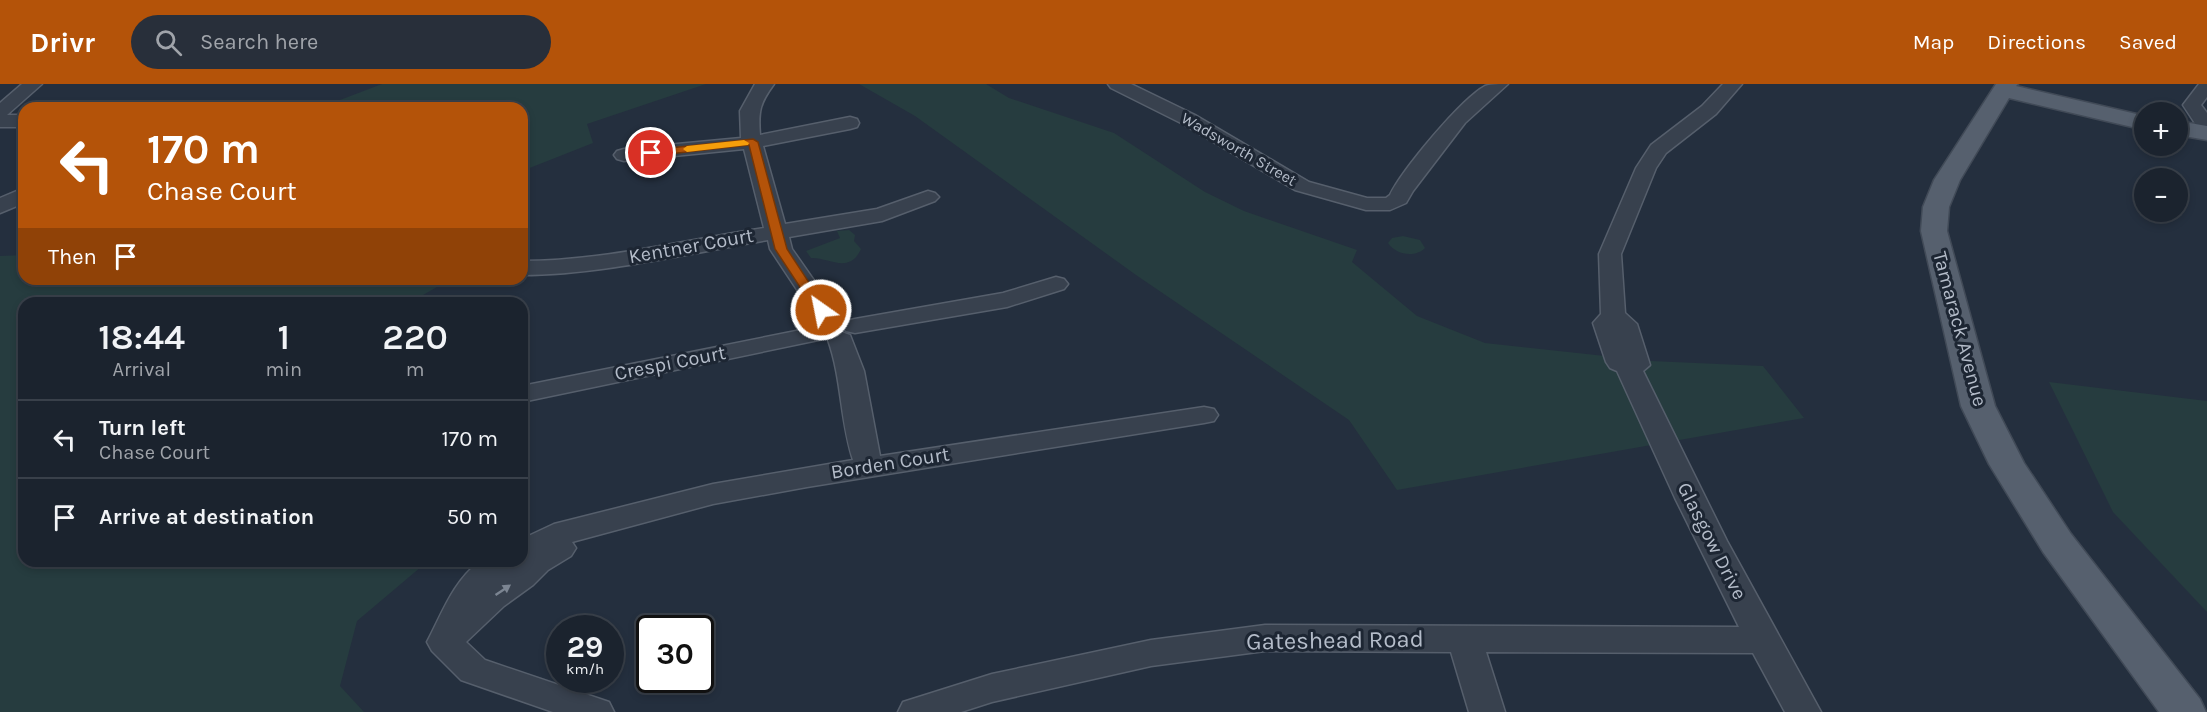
<!DOCTYPE html>
<html lang="en">
<head>
<meta charset="utf-8">
<style>
  body { margin:0; font-family:Karla,sans-serif; background:#282f3a; color:#f1f3f6; height:100vh; display:flex; flex-direction:column; font-size:22px; white-space:nowrap }
  * { box-sizing:border-box; margin:0 }
  p { font-size:20px; color:#a0a4aa }
  .icon { flex:none; width:33px; height:33px; fill:none; stroke:currentColor; stroke-width:2; stroke-linecap:round; stroke-linejoin:round }
  .map { position:relative; flex:1; overflow:hidden }
  .side { position:absolute; left:18px; top:213px; width:510px; height:270px; display:flex; flex-direction:column; background:#1b232e; border-radius:18px; box-shadow:0 3px 9px #0003,0 0 0 2px #39404a }
  .side>* { flex:none }
  .top-card { position:absolute; left:18px; top:18px; width:510px; height:183px; border-radius:18px; box-shadow:0 3px 9px #0003,0 0 0 2px #39404a; background:#b45309; color:#fff; overflow:hidden }
  .buttons { position:absolute; left:2134px; top:18px; display:grid; gap:12px }
  .buttons a { display:grid; place-items:center; width:54px; height:54px; border-radius:50%; background:#1b232e; box-shadow:0 3px 9px #0003,0 0 0 2px #39404a; font-size:30px }
  .speed { position:absolute; left:546px; top:531px; display:flex; gap:12px; font-size:30px; font-weight:700; text-align:center }
  .speed>* { display:grid; place-content:center; width:78px; height:78px; border-radius:50%; background:#1b232e; box-shadow:0 3px 9px #0003,0 0 0 2px #39404a; line-height:1 }
  .speed small { font-size:15px; font-weight:400 }
  .speed .limit { border:3px solid #111; border-radius:9px; background:#fff; color:#111 }
  .pin { position:absolute; display:grid; place-items:center; width:51px; height:51px; color:#fff; margin:-26px; border:3px solid #fff; border-radius:50%; box-shadow:0 2px 6px #0007 }
  .me { position:absolute; width:66px; margin:-33px; rotate:327deg; stroke-linejoin:round; filter:drop-shadow(0 0 4px #0008) }
  .turn { display:flex; align-items:center; gap:21px; height:126px; padding:0 30px; font-size:27px }
  .turn .icon { width:78px; height:78px; stroke-width:2.5 }
  .turn b { display:block; font-size:42px; line-height:51px }
  .then { display:flex; align-items:center; height:57px; padding:0 30px; background:#0003; gap:12px; font-size:22px }
  .eta { display:flex; justify-content:space-evenly; align-items:center; height:102px; text-align:center }
  .eta b { font-size:36px; font-weight:600; line-height:42px }
  ul { padding:0; list-style:none }
  li { display:flex; align-items:center; gap:18px; height:78px; padding:0 30px; border-top:2px solid #39404a }
  li div { flex:1 }
  li b { display:block; font-size:22px }
  li em { font-style:normal }
  header { display:flex; align-items:center; gap:36px; box-sizing:border-box; height:84px; padding:0 30px; background:#b45309; color:#fff }
  header strong { font-size:28px }
  nav { display:flex; gap:33px; margin-inline-start:auto; font-size:21px }
  .search { width:420px; height:54px; background:#282f3a; display:flex; align-items:center; gap:15px; box-sizing:border-box; padding:0 21px; border-radius:33px; color:#a0a4aa; font-size:22px }
  .map>svg:first-child { display:block }
  .green { fill:#263c3f }
  .lines { fill:none; stroke-linecap:round; stroke-linejoin:round }
  .minor-casing { stroke:#565f6c; stroke-width:3 }
  .major-casing { stroke:#414a57; stroke-width:3 }
  .minor { fill:#38414e; fill-rule:evenodd }
  .major { fill:#56606e; fill-rule:evenodd }
  .oneway { fill:#7c8592 }
  .route { fill:#b45309; stroke:#753606; stroke-width:1.5 }
  .slow { fill:#f59e0b }
  .labels { text-anchor:middle; dominant-baseline:central; stroke-width:6; stroke-linejoin:round; paint-order:stroke }
  .far-street-label { font-size:16px; fill:#b4bcc9; stroke:#1d2633 }
  .street-label { font-size:20px; fill:#b4bcc9; stroke:#1d2633 }
  .near-street-label { font-size:24px; fill:#b4bcc9; stroke:#1d2633 }
</style>
</head>
<body>
<header>
<strong>Drivr</strong>
<div class="search"><svg class="icon" aria-label="search" viewBox="0 0 24 24"><circle cx="10" cy="10" r="6"/><path d="M15 15l6 6"/></svg>Search here</div>
<nav><a>Map</a><a>Directions</a><a>Saved</a></nav>
</header>
<div class="map">
<svg width="2207" height="628" viewBox="0 0 2207 628">
  <rect width="100%" height="100%" fill="#242f3e"/>
  <!-- green -->
  <g class="green">
    <path d="M382,0h324l-119,40 6,19 -71,28v-63h-203z"/>
    <path d="M859,0h127l23,14 105,35 91,59 39,19 113,39 -5,12 65,54 68,27 166,18 112,5 41,52 -407,72 -48,-70 -213,-145 -221,-159z"/>
    <path d="M849,146l6,5 -1,6 7,8c-12,26 -32,8 -50,9l-5,-7 34,-13 -3,-7z"/>
    <path d="M1403,152l17,4 5,8c-10,10 -29,7 -37,-5l4,-5z"/>
    <path d="M24,171v24h427l-35,20 -2,4h-390v258h404l-71,60 -17,65 24,26h-364v-456z"/>
    <path d="M2049,298l158,19v211l-94,-100z"/>
  </g>
  <g class="lines">
    <defs>
      <g id="minor">
        <path d="M22,0h20l-35,31h17v12h-24v-24z"/>
        <path d="M755,0h19c-14,19 -16,27 -14,51l90,-18 7,2 2,4 -2,4 -7,2 -87,17 22,78 92,-15 51,-18 7,2 4,4 -4,4 -53,20 -93,16 3,12 51,73 -3,5 -11,2 3,4 -4,5 -306,64v-16l299,-60 -51,-77 -2,-9c-78,13 -168,35 -246,35v-14c80,0 164,-21 242,-33l-20,-79 -120,12 -7,-2 -3,-4 3,-4 7,-2 117,-11 -1,-27z"/>
        <path d="M1108,0h23l64,31 114,67 58,16h19l4,-3c12,-25 71,-96 95,-109 6,-2 16,-2 23,-2l-43,39 -52,68 -7,12 -16,7h-24l-71,-20 -114,-67 -70,-35z"/>
        <path d="M1723,0h19l-26,30 -50,39 -10,15 -35,86 4,59 12,11 13,41 -7,6 84,170 94,171h-36l-32,-59 -267,-1 19,60h-36l-18,-60 -186,-1 -114,15 -159,36 -31,10h-63l5,-10 89,-28 159,-34 114,-15 474,2 -64,-129 -58,-127 -7,-3 -4,-6 -13,-39 8,-9 -2,-60 37,-86 15,-23 51,-39z"/>
        <path d="M2199,0h8v13l-6,8 6,8v20l-7,-2 -17,-26z"/>
        <path d="M24,104v15l-24,10v-15z"/>
        <path d="M1056,193l8,2 4,5 -4,5 -57,18 -152,26 -9,-2 -3,-5 3,-5 9,-2 148,-26z"/>
        <path d="M841,248l9,3 14,36 16,85 324,-49 10,2 4,6 -4,6 -10,2 -397,64 -94,17 -141,38 4,6 -5,8 -23,14 -15,15 -29,21 -38,36 19,18 124,42 5,10h-61l-92,-32 -29,-29 -5,-9c16,-30 25,-59 53,-81h42v-22l32,-15 159,-40 140,-24c-13,-39 -11,-81 -25,-120l4,-5z"/>
      </g>
      <g id="major">
        <path d="M1996,0h22l-2,2 129,30v14l-136,-32 -49,82 -11,27 -2,24 48,175 29,57 47,71 129,165 6,13h-47l-116,-160 -54,-88 -28,-58 -40,-175 2,-24 11,-27z"/>
        <path d="M2178,37l29,5v14l-29,-5z"/>
      </g>
    </defs>
    <!-- minor casing -->
    <use href="#minor" class="minor-casing"/>
    <!-- major casing -->
    <use href="#major" class="major-casing"/>
    <!-- minor -->
    <use href="#minor" class="minor"/>
    <!-- major -->
    <use href="#major" class="major"/>
  </g>
  <!-- one-way arrows -->
  <defs><path id="oneway-solid" d="M-6-.8H1V-3.2L6.5 0L1 3.2V.8H-6Z" transform="scale(1.5)"/></defs>
  <use class="oneway" href="#oneway-solid" transform="translate(503 506) rotate(-34)"/>
  <!-- route -->
  <path class="route" d="M753,55l5,3 29,107 40,61 -2,3h-8l-42,-64 -26,-104 -98,11 -5,-3 5,-3z"/>
  <!-- slow -->
  <path class="slow" d="M744,56l5,3 -1,2 -61,7 -4,-3 4,-3z"/>
  <g class="labels">
    <!-- far-street labels -->
    <g class="far-street-label">
      <text transform="translate(1239 65) rotate(30)">Wadsworth Street</text>
    </g>
    <!-- street labels -->
    <g class="street-label">
      <text transform="translate(691 162) rotate(-10)">Kentner Court</text>
      <text transform="translate(1960 245) rotate(75)">Tamarack Avenue</text>
      <text transform="translate(670 279) rotate(-11)">Crespi Court</text>
      <text transform="translate(890 379) rotate(-9)">Borden Court</text>
      <text transform="translate(1712 457) rotate(63)">Glasgow Drive</text>
    </g>
    <!-- near-street labels -->
    <g class="near-street-label">
      <text transform="translate(1335 556) rotate(-1)">Gateshead Road</text>
    </g>
  </g>
</svg>
<div class="buttons">
<a>+</a>
<a>−</a>
</div>
<div class="speed"><div>29<small>km/h</small></div><div class="limit">30</div></div>
<div class="pin" style="left:651px;top:69px;background:#d93025"><svg class="icon" aria-label="arrive" viewBox="0 0 24 24"><path d="M6 21V4h12l-3 4 3 4H6"/></svg></div>
<svg class="me" style="left:821px;top:226px" viewBox="-20 -20 40 40"><circle r="17" fill="#b45309" stroke="#fff" stroke-width="3"/><path d="M0-11L8 9 0 5-8 9z" fill="#fff"/></svg>
<div class="top-card">
<div class="turn"><svg class="icon" aria-label="left" viewBox="0 0 24 24"><path d="M17 20v-9H6M10 6l-5 5 5 5"/></svg><div><b>170 m</b>Chase Court</div></div>
<div class="then">Then<svg class="icon" aria-label="arrive" viewBox="0 0 24 24"><path d="M6 21V4h12l-3 4 3 4H6"/></svg></div>
</div>
<section class="side">
<div class="eta">
<div><b>18:44</b><p>Arrival</p></div>
<div><b>1</b><p>min</p></div>
<div><b>220</b><p>m</p></div>
</div>
<ul>
<li><svg class="icon" aria-label="left" viewBox="0 0 24 24"><path d="M17 20v-9H6M10 6l-5 5 5 5"/></svg><div><b>Turn left</b><p>Chase Court</p></div><em>170 m</em></li>
<li><svg class="icon" aria-label="arrive" viewBox="0 0 24 24"><path d="M6 21V4h12l-3 4 3 4H6"/></svg><div><b>Arrive at destination</b></div><em>50 m</em></li>
</ul>
</section>
</div>
</body>
</html>
